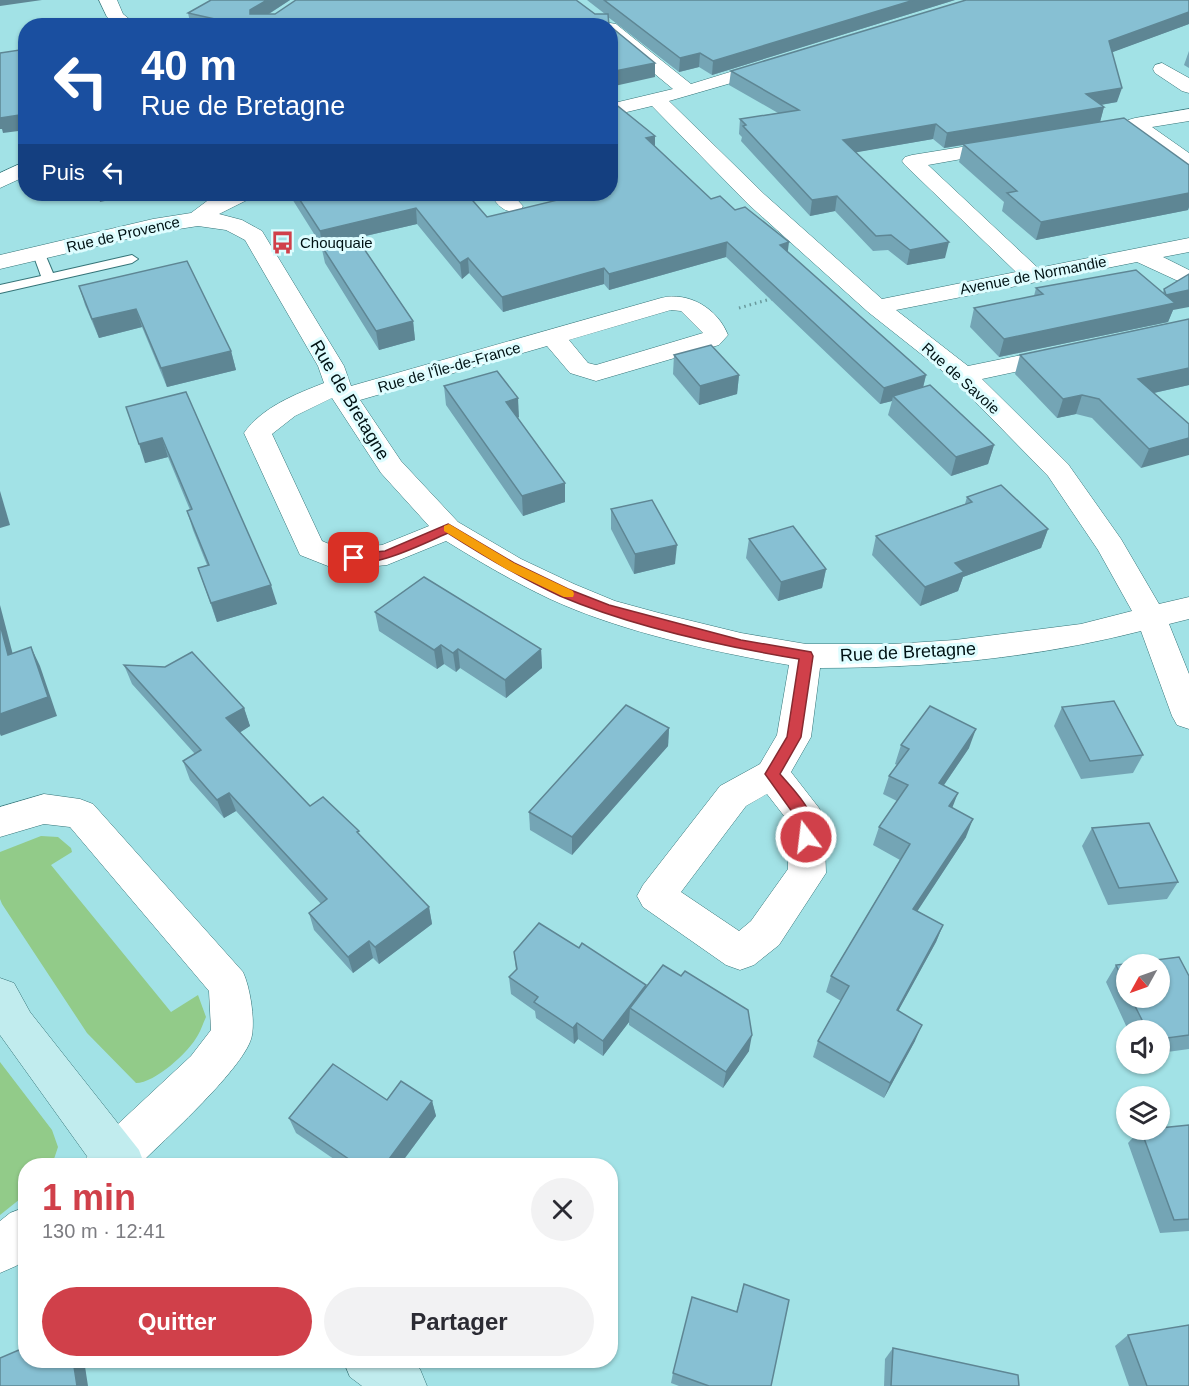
<!DOCTYPE html>
<html lang="fr">
<head>
<meta charset="utf-8">
<style>
  body { margin:0; font-family:Helvetica,sans-serif; background:#f2f2f3; color:#2b2b33; height:100vh; display:flex; flex-direction:column; font-size:22px; white-space:nowrap }
  * { box-sizing:border-box; margin:0 }
  p { font-size:20px; color:#7c7c81 }
  .icon { flex:none; width:33px; height:33px; fill:none; stroke:currentColor; stroke-width:2; stroke-linecap:round; stroke-linejoin:round }
  .map { position:relative; flex:1; overflow:hidden }
  .panel { position:absolute; left:18px; top:1158px; width:600px; height:210px; display:flex; flex-direction:column; background:#fff; border-radius:24px; box-shadow:0 2px 4px #0004 }
  .panel>* { flex:none }
  .guide { position:absolute; left:18px; top:18px; width:600px; height:183px; border-radius:24px; box-shadow:0 2px 4px #0004; background:#1a4fa0; color:#fff; overflow:hidden }
  .needle { width:39px; rotate:230deg }
  .tools { position:absolute; left:1116px; top:954px; display:grid; gap:12px }
  .tools a { display:grid; place-items:center; width:54px; height:54px; border-radius:50%; background:#fff; box-shadow:0 2px 4px #0004; font-size:30px }
  .pin { position:absolute; display:grid; place-items:center; width:51px; height:51px; color:#fff; margin:-26px; border-radius:12px; box-shadow:0 3px 9px #0006 }
  .me { position:absolute; width:66px; margin:-33px; rotate:345deg; stroke-linejoin:round; filter:drop-shadow(0 0 4px #0008) }
  .turn { display:flex; align-items:center; gap:21px; height:126px; padding:0 24px; font-size:27px }
  .turn .icon { width:78px; height:78px; stroke-width:2.5 }
  .turn b { display:block; font-size:42px; line-height:51px }
  .then { display:flex; align-items:center; height:57px; padding:0 24px; background:#0003; gap:12px; font-size:22px }
  .round { display:grid; place-items:center; flex:none; width:63px; height:63px; border-radius:32px; background:#f2f2f3 }
  .head { display:flex; align-items:center; justify-content:space-between; height:102px; padding:0 24px }
  h1 { font-size:36px; font-weight:700; line-height:45px; color:#d0404a }
  .button { display:flex; gap:12px; margin-top:auto; padding:12px 24px }
  .button a { flex:1; height:69px; border-radius:36px; background:#d0404a; color:#fff; font-size:24px; font-weight:700; line-height:69px; text-align:center }
  .button a+a { background:#f2f2f3; color:#2b2b33 }
  .map>svg:first-child { display:block }
  .green { fill:#92cb89 }
  .lines { fill:none; stroke-linecap:round; stroke-linejoin:round }
  .lane-casing { stroke:#357478; stroke-width:2 }
  .street-casing { stroke:#357478; stroke-width:1 }
  .secondary-casing { stroke:#357478; stroke-width:1 }
  .path { stroke:#69999c; stroke-width:3; stroke-dasharray:1.5 4; stroke-linecap:butt }
  .lane { fill:#fff; fill-rule:evenodd }
  .street { fill:#fff; fill-rule:evenodd }
  .secondary { fill:#c1ecee; fill-rule:evenodd }
  .wall { fill:#74a5b5; fill-rule:evenodd }
  .shaded-wall { fill:#5e8694 }
  .building { fill:#87c0d3; stroke:#5e8694; stroke-width:1.5 }
  .route { fill:#d0404a; stroke:#872a30; stroke-width:1.5 }
  .slow { fill:#f59e0b }
  .labels { text-anchor:middle; dominant-baseline:central; stroke-width:6; stroke-linejoin:round; paint-order:stroke }
  .far-street-label { font-size:15px; fill:#001214; stroke:#defdff }
  .far-poi-label { font-size:15px; fill:#001214; stroke:#defdff; text-anchor:start }
  .street-label { font-size:18px; fill:#001214; stroke:#defdff }
</style>
</head>
<body>
<div class="map">
<svg width="1189" height="1386" viewBox="0 0 1189 1386">
  <rect width="100%" height="100%" fill="#a2e2e6"/>
  <!-- green -->
  <g class="green">
    <path d="M41,836l17,1 13,11 1,4 -21,13 120,147 27,-17 8,22c-3,6 -5,13 -8,18 -9,17 -43,48 -62,48l-49,-50 -85,-129 -2,-5v-47z"/>
    <path d="M0,1062l52,68 6,17 -6,18 -26,1 -1,29 -25,20z"/>
  </g>
  <g class="lines">
    <defs>
      <path id="lane" d="M39,250l6,4 8,19 79,-18 6,4 -6,4 -132,30v-8l41,-9 -8,-22z"/>
      <g id="street">
        <path d="M99,0h18l6,14 15,12h-21l-10,-9z"/>
        <path d="M610,23l6,1 75,60 75,-23h14l2,4 -2,4 -111,32 95,93 118,105 134,-27 -111,-107 -3,-4 3,-4 7,-2 93,-15 7,2 3,4 -3,4 -84,15 110,103 151,-30v14l-26,5 26,13v16l-52,-24 -241,48 72,56 93,-19 9,3 4,5 -4,5 -88,19 86,85 53,75 38,65 30,-7v22l-20,5 20,50v55l-12,-4 -5,-9 -31,-85c-106,27 -212,37 -321,37l-9,69 -20,35 28,36 5,10 2,55 -47,72 -25,20 -14,5 -14,-5 -83,-58 -6,-11 6,-11 77,-99 40,-22 17,-29 12,-70c-76,-13 -170,-34 -239,-66 -36,-17 -70,-37 -104,-58l-59,24 -49,5 -38,-15 -56,-122c18,-26 52,-39 80,-50l-6,-17 -73,-126 -19,-10 -28,-4 -45,7 -153,36v-14l153,-36 38,-6 16,-12 17,-7h27l-2,5 -30,15 23,6 20,11 82,135 7,20 310,-88c28,-7 57,11 67,37l-9,10 -123,36 -26,-8 -23,-27 -187,54 41,61 57,61 63,37 53,25 41,17 44,12 82,20 65,11h87l62,-4 126,-16 51,-13 -34,-61 -50,-74 -94,-96 -86,-68 -120,-108 -96,-98 -42,10v-12l63,-15 -63,-52v-11h-7zM671,310l10,1 22,22 -107,32 -8,-2 -19,-23zM332,398l49,75 48,53 -47,19 -41,4 -19,-8 -50,-107 23,-18zM767,794l21,27v48l-37,52 -12,10 -58,-39 65,-86z"/>
        <path d="M1162,63l27,15v15l-7,-2 -27,-18 -2,-4 2,-4z"/>
        <path d="M1189,109v12l-37,6 37,26v16l-7,-2 -57,-43 3,-4 7,-2z"/>
        <path d="M26,161v15l-26,12v-15z"/>
        <path d="M490,194h22l11,12 -3,5c-15,3 -22,-5 -30,-17z"/>
        <path d="M44,794l36,5 13,5 150,168c7,15 12,46 9,63 -4,30 -90,107 -114,131h-54l6,-16 101,-94 20,-26 -2,-39 -139,-164 -26,-3 -44,13v-30z"/>
        <path d="M26,1207v52l-10,7 -16,7v-52l10,-8z"/>
      </g>
      <g id="secondary">
        <path d="M0,978l14,5 16,29 109,138 6,16h-51l-94,-131z"/>
        <path d="M343,1360h66l11,9 7,17h-65l-12,-9z"/>
      </g>
    </defs>
    <!-- lane casing -->
    <use href="#lane" class="lane-casing"/>
    <!-- street casing -->
    <use href="#street" class="street-casing"/>
    <!-- secondary casing -->
    <use href="#secondary" class="secondary-casing"/>
    <!-- path -->
    <path class="path" d="M739,308l35,-10"/>
    <!-- lane -->
    <use href="#lane" class="lane"/>
    <!-- street -->
    <use href="#street" class="street"/>
    <!-- secondary -->
    <use href="#secondary" class="secondary"/>
  </g>
  <!-- wall -->
  <g class="wall">
    <path d="M211,0h79l-21,14h336l-18,-14h368l-243,75 -13,-8 -20,5 -71,-55 1,9h-418l-3,-13z"/>
    <path d="M1189,0v24l-77,28 5,50 -16,3 3,2 -4,15 89,43v42l-1,3 -152,30 -34,-29 2,-9 -45,-40 4,-17 -19,3 -11,-9 -77,13 89,106 -38,7 -19,-15 -15,1 -38,-40 -25,5 -69,-75 1,-4 -3,-3 1,-15 38,-6 -49,-28 2,-14z"/>
    <path d="M1189,51v17l-5,-3z"/>
    <path d="M655,136v10l56,53 24,11 53,42 138,123 -3,13 71,57 -6,19 -37,12 -63,-61 4,-14 -12,3 -154,-147 -117,33 -5,-6 -101,28 -34,-39 -7,6 -45,-55 -60,14 56,83 2,19 -36,10 -54,-87 -4,-18 -32,-51h178l20,23 67,-16 -8,-7h64z"/>
    <path d="M79,286l152,65 5,19 -69,17 -25,-60 -43,11 -14,-33z"/>
    <path d="M1036,288l127,5 1,-4 9,21 -5,12 -169,35 -29,-30 4,-19 60,-12z"/>
    <path d="M674,355l65,20 -2,19 -38,11 -26,-31z"/>
    <path d="M1020,355l169,30 -35,8 35,31 -48,44 -49,-50 -16,-4 -19,4 -42,-44z"/>
    <path d="M444,386l75,31 -1,1 47,84 -42,14 -77,-111z"/>
    <path d="M186,392l91,212 -60,18 -19,-54 9,-3 -14,-35 -6,-19 3,-1 -22,-53 -23,6z"/>
    <path d="M967,497l81,32 -7,19 -78,29 -5,14 -38,15 -48,-51 4,-19 89,-32z"/>
    <path d="M611,509l64,55 -41,10 -23,-45z"/>
    <path d="M749,539l77,30 -4,19 -44,13 -32,-43z"/>
    <path d="M375,612l166,37 1,19 -36,30 -46,-30 -4,4 -12,-8 -7,5 -58,-38z"/>
    <path d="M124,665l120,43 6,18 -10,6 70,74 50,29 69,72 3,17 -53,40 -6,-6 -20,15 -39,-43 -5,-17 12,-9 -85,-93 -12,7 -34,-38 -7,-19 12,-7 -63,-70z"/>
    <path d="M1062,707l81,48 -10,18 -52,6 -27,-53z"/>
    <path d="M669,728l-1,18 -96,109 -42,-25 -1,-18z"/>
    <path d="M901,745l68,3 -25,37 8,23 14,29 -49,74 26,14 -7,17 -38,69 17,30 -31,57 -71,-41 5,-16 23,-40 -15,-9 5,-16 69,-116 -27,-15 6,-18 18,-26 -14,-7 6,-18 8,-11 -2,-1z"/>
    <path d="M1092,828l86,54 -11,17 -59,6 -26,-59z"/>
    <path d="M579,948l170,103 -26,37 -94,-63v-3l-26,34 -25,-17 -4,5 -38,-26 -1,-7 -24,-17 -2,-17 7,-7 -2,-18z"/>
    <path d="M1179,957l10,19v73l-29,4v-23h-32l-22,-48 10,-17zM1126,964h34v34h-34z"/>
    <path d="M387,1100l45,1 4,15 -37,50h-55l-48,-33 -7,-15z"/>
    <path d="M1189,1125v106l-29,2 -32,-90 12,-13h20z"/>
    <path d="M744,1284l27,102h-92l-8,-3 2,-10 63,-61z"/>
    <path d="M1128,1335l61,51h-60l-14,-40z"/>
    <path d="M893,1348l126,38h-135l1,-27z"/>
  </g>
  <!-- shaded-wall -->
  <g class="shaded-wall">
    <path d="M0,0h42l-42,6z"/>
    <path d="M267,0h23l-37,24 -3,-10v-4z"/>
    <path d="M914,0h41l-243,75 1,-14z"/>
    <path d="M1189,12v12l-84,31 4,-14z"/>
    <path d="M700,53l-1,14 -20,5 1,-14z"/>
    <path d="M655,63v14l-45,10v-15z"/>
    <path d="M1122,88l-5,14 -35,6 4,-14z"/>
    <path d="M1104,107l-4,15 -156,26 3,-15z"/>
    <path d="M26,114v16l-23,3 -1,-4h-2v-11z"/>
    <path d="M936,124l-3,15 -92,16 2,-15z"/>
    <path d="M655,136v15l-9,-13z"/>
    <path d="M1189,187v20l-1,3 -152,30 5,-18z"/>
    <path d="M98,194h41l-39,8z"/>
    <path d="M837,196l-2,15 -25,5 2,-16z"/>
    <path d="M416,208l1,16 -95,22 -2,-15z"/>
    <path d="M727,242l-1,15 -117,33v-16z"/>
    <path d="M789,242l-2,16 -7,-13z"/>
    <path d="M949,242l-4,16 -38,7 3,-15z"/>
    <path d="M468,258l1,15 -7,6 -2,-16z"/>
    <path d="M604,268v16l-101,28 -1,-15z"/>
    <path d="M1189,290v17l-16,3 -5,12 -169,35 5,-18 162,-44z"/>
    <path d="M136,309l6,18 -43,11 -7,-19z"/>
    <path d="M413,321l2,19 -36,10 -3,-19z"/>
    <path d="M231,351l5,19 -69,17 -6,-19z"/>
    <path d="M1189,368v17l-58,13 7,-19z"/>
    <path d="M739,375l-2,19 -38,11 1,-19z"/>
    <path d="M926,375l-4,16 -29,5 -1,5 -12,3 4,-16z"/>
    <path d="M1082,395l-6,19 -19,4 6,-19z"/>
    <path d="M518,398l1,19 -12,4 -1,-19z"/>
    <path d="M162,438l6,19 -23,6 -6,-19z"/>
    <path d="M1189,438v17l-48,13 8,-19z"/>
    <path d="M994,445l-6,19 -37,12 5,-19z"/>
    <path d="M565,483v19l-42,14 -1,-20z"/>
    <path d="M0,491l10,34 -10,3z"/>
    <path d="M1048,529l-7,19 -78,29 -5,14 -38,15 5,-19 30,-24z"/>
    <path d="M677,545l-2,19 -41,10 1,-20z"/>
    <path d="M826,569l-4,19 -44,13 3,-19z"/>
    <path d="M271,585l6,19 -60,18 -6,-19z"/>
    <path d="M0,605l18,69 -10,-19 -8,-31z"/>
    <path d="M441,645l3,19 -7,5 -3,-19z"/>
    <path d="M31,647l9,19 17,50 -56,20 -1,-2v-20z"/>
    <path d="M458,649l2,19 -4,4 -3,-19z"/>
    <path d="M541,649l1,19 -36,30 -1,-18z"/>
    <path d="M244,708l6,18 -17,11 -7,-19z"/>
    <path d="M669,728l-1,18 -96,109v-18z"/>
    <path d="M976,729l-7,19 -36,53 6,-18z"/>
    <path d="M229,793l7,18 -12,7 -7,-18z"/>
    <path d="M958,793l-7,18 -2,-5z"/>
    <path d="M973,819l-7,18 -59,90 6,-18z"/>
    <path d="M429,907l3,17 -53,40 -4,-17z"/>
    <path d="M943,925l-7,17 -46,84 7,-16z"/>
    <path d="M369,941l4,17 -20,15 -5,-16z"/>
    <path d="M646,985l-1,16 -15,7 -1,14 -26,34v-15z"/>
    <path d="M577,1023l1,16 -4,5 -1,-16z"/>
    <path d="M922,1025l-7,16 -31,57 6,-15z"/>
    <path d="M752,1035l-3,16 -26,37 3,-16z"/>
    <path d="M432,1101l4,15 -37,50h-15z"/>
    <path d="M73,1360h11l4,26h-11z"/>
  </g>
  <!-- building -->
  <g class="building">
    <path d="M211,0h56l-17,10v4h25l21,-14h280l19,14h13l1,12h-363l-58,-13z"/>
    <path d="M604,0h310l-201,61 -13,-8 -20,5z"/>
    <path d="M966,0h223v12l-80,29 13,47 -36,6 18,13 -157,26 -11,-9 -93,16 106,102 -39,8 -19,-15 -15,1 -39,-40 -25,4 -69,-74 3,-1 -6,-6 59,-9 -68,-39z"/>
    <path d="M610,26l45,37 -45,9z"/>
    <path d="M26,49v65l-26,4v-65z"/>
    <path d="M610,103h4l41,33 -9,2 65,61 9,-3 15,14 10,-3 44,35 -9,3 146,130 -42,13 -157,-146 -118,32 -5,-6 -102,29 -34,-39 -8,5 -44,-55 -96,23 -24,-37h171l20,23 79,-19 -5,-4h49z"/>
    <path d="M1124,118l65,47v28l-148,29 -34,-29 10,-2 -54,-47z"/>
    <path d="M356,237l57,84 -37,10 -55,-86z"/>
    <path d="M187,261l44,90 -70,17 -25,-59 -44,10 -13,-33z"/>
    <path d="M1136,270l39,33 -171,36 -30,-31 69,-14 -7,-6z"/>
    <path d="M1189,274v16l-23,5 -2,-6z"/>
    <path d="M1189,319v49l-51,11 51,45v14l-40,11 -50,-50 -17,-4 -19,4 -43,-44z"/>
    <path d="M711,345l28,30 -39,11 -26,-31z"/>
    <path d="M497,371l21,27 -12,4 59,81 -43,13 -78,-110z"/>
    <path d="M930,385l64,60 -38,12 -63,-61z"/>
    <path d="M186,392l85,193 -60,18 -13,-35 11,-3 -22,-54 5,-2 -30,-71 -23,6 -13,-37z"/>
    <path d="M1001,485l47,44 -93,34 9,9 -39,15 -49,-51 96,-34 -5,-5z"/>
    <path d="M652,500l25,45 -42,9 -24,-45z"/>
    <path d="M793,526l33,43 -45,13 -32,-43z"/>
    <path d="M424,577l117,72 -36,31 -47,-31 -5,4 -12,-8 -7,5 -59,-38z"/>
    <path d="M0,624l8,31 23,-8 17,50 -48,17z"/>
    <path d="M192,652l52,56 -18,10 84,88 13,-9 36,34 -2,1 72,75 -54,40 -6,-6 -21,16 -39,-44 18,-14 -98,-106 -12,7 -34,-39 18,-11 -77,-85 41,2z"/>
    <path d="M1114,701l29,54 -53,6 -28,-54z"/>
    <path d="M626,705l43,23 -97,109 -43,-25z"/>
    <path d="M930,706l46,23 -37,54 19,10 -9,13 24,13 -60,90 30,16 -46,85 25,15 -32,58 -72,-42 31,-55 -18,-10 79,-132 -31,-17 29,-42 -19,-9 20,-27 -8,-4z"/>
    <path d="M1149,823l29,59 -59,6 -27,-60z"/>
    <path d="M539,923l40,25 3,-5 64,42 -43,56 -26,-18 -4,5 -39,-26 4,-5 -29,-20 8,-8 -3,-17z"/>
    <path d="M1179,957l10,19v59l-29,4v-9h-13l-16,-32h29v-34h-34v23l-10,-22z"/>
    <path d="M663,965l18,11 4,-5 63,39 4,25 -26,37 -96,-64z"/>
    <path d="M333,1064l54,36 14,-19 31,20 -48,65h-25l-70,-48z"/>
    <path d="M1189,1125v94l-15,1 -33,-90h19v-2z"/>
    <path d="M744,1284l45,16 -18,86h-62l-36,-13 19,-76 45,15z"/>
    <path d="M1189,1325v61h-42l-19,-51z"/>
    <path d="M26,1347v13h47l4,26h-77v-28z"/>
    <path d="M893,1348l125,27 1,11h-128z"/>
  </g>
  <!-- route -->
  <path class="route" d="M448,524l66,39 54,26 41,16 132,35 70,12 2,4 -12,81 -21,37c14,17 43,43 31,67l-5,2 -5,-2 -3,-21 -33,-46 22,-37 12,-78c-78,-13 -166,-32 -239,-63 -39,-18 -76,-40 -112,-63 -19,8 -85,42 -100,25l6,-4 31,-3z"/>
  <!-- slow -->
  <path class="slow" d="M449,524l65,39 59,28 1,3 -1,3h-9l-58,-28 -62,-38v-5z"/>
  <!-- icons -->
  <defs>
    <symbol id="bus-bare" viewBox="-9 -9 18 18"><path d="M-5-6H5V4H4V6H2V4H-2V6H-4V4H-5ZM-3.5-4V0h7V-4ZM-3.5 1.2v1.5H-2V1.2ZM2 1.2v1.5H3.5V1.2Z" fill="#d0404a" stroke="#defdff" stroke-width="2.5" paint-order="stroke"/></symbol>
  </defs>
  <g fill-rule="evenodd">
    <use href="#bus-bare" x="266" y="226" width="33" height="33"/>
  </g>
  <g class="labels">
    <!-- far-street labels -->
    <g class="far-street-label">
      <text transform="translate(123 234) rotate(-13)">Rue de Provence</text>
      <text transform="translate(1033 275) rotate(-11)">Avenue de Normandie</text>
      <text transform="translate(449 367) rotate(-16)">Rue de l'Île-de-France</text>
      <text transform="translate(961 378) rotate(42)">Rue de Savoie</text>
    </g>
    <!-- far-poi labels -->
    <g class="far-poi-label">
      <text x="300" y="242">Chouquaie</text>
    </g>
    <!-- street labels -->
    <g class="street-label">
      <text transform="translate(350 400) rotate(59)">Rue de Bretagne</text>
      <text transform="translate(908 652) rotate(-3)">Rue de Bretagne</text>
    </g>
  </g>
</svg>
<div class="tools">
<a><svg class="needle" viewBox="-14 -14 28 28"><path d="M0-13l5 13h-10z" fill="#e53935"/><path d="M0 13l5-13h-10z" fill="#7c7c81"/></svg></a>
<a><svg class="icon" aria-label="sound" viewBox="0 0 24 24"><path d="M4 9h4l5-4v14l-5-4H4zM17 9q2 3 0 6"/></svg></a>
<a><svg class="icon" aria-label="layers" viewBox="0 0 24 24"><path d="M12 4l9 5-9 5-9-5zM3 14l9 5 9-5"/></svg></a>
</div>
<div class="pin" style="left:354px;top:558px;background:#d93025"><svg class="icon" aria-label="arrive" viewBox="0 0 24 24"><path d="M6 21V4h12l-3 4 3 4H6"/></svg></div>
<svg class="me" style="left:806px;top:837px" viewBox="-20 -20 40 40"><circle r="17" fill="#d0404a" stroke="#fff" stroke-width="3"/><path d="M0-11L8 9 0 5-8 9z" fill="#fff"/></svg>
<div class="guide">
<div class="turn"><svg class="icon" aria-label="left" viewBox="0 0 24 24"><path d="M17 20v-9H6M10 6l-5 5 5 5"/></svg><div><b>40 m</b>Rue de Bretagne</div></div>
<div class="then">Puis<svg class="icon" aria-label="left" viewBox="0 0 24 24"><path d="M17 20v-9H6M10 6l-5 5 5 5"/></svg></div>
</div>
<section class="panel">
<div class="head"><div><h1>1 min</h1><p>130 m · 12:41</p></div><a class="round"><svg class="icon" aria-label="close" viewBox="0 0 24 24"><path d="M6 6l12 12M18 6L6 18"/></svg></a></div>
<div class="button"><a>Quitter</a><a>Partager</a></div>
</section>
</div>
</body>
</html>
